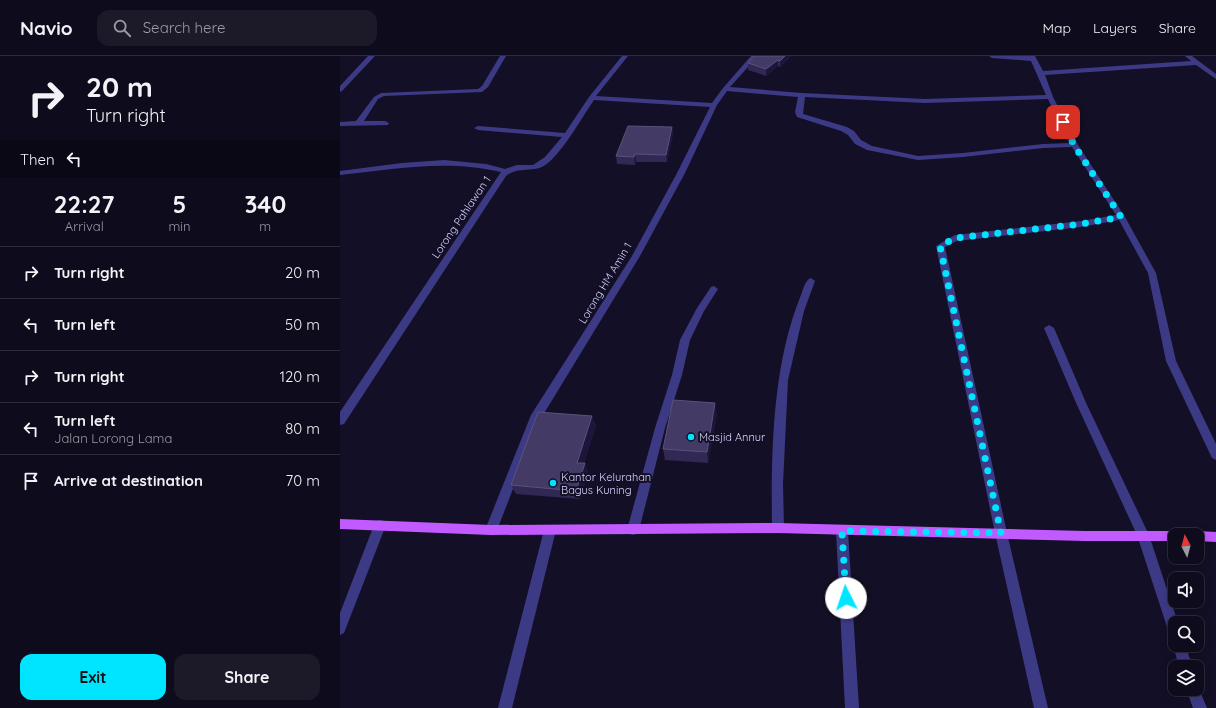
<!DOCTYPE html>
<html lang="en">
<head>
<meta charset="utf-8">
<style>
  body { margin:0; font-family:Quicksand,sans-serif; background:#1c1929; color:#f1f3f6; height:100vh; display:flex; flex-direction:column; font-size:15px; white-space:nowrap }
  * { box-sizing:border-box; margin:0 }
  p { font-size:13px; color:#9b9ba3 }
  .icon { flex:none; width:22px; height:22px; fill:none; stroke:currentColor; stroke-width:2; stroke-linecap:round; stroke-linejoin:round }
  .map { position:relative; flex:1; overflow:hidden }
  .side { display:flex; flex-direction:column; background:#0e0b1c; width:340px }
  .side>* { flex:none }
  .top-card { background:#0e0b1c; color:#f1f3f6; overflow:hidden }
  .needle { width:26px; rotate:354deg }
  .buttons { position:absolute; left:828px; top:472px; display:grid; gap:8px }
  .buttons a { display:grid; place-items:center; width:36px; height:36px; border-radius:8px; background:#0e0b1c; box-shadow:0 2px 10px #0003,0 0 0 1px #2e2b3b; font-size:20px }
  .pin { position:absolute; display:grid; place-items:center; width:34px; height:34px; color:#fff; margin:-17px; border-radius:8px; box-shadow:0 2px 6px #0006 }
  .me { position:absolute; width:44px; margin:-22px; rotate:356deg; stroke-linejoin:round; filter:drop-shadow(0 0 3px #0008) }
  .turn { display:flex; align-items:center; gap:14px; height:84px; padding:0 20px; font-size:18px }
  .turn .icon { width:52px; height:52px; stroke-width:2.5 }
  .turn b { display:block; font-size:28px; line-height:34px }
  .then { display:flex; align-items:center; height:38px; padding:0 20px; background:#0003; gap:8px; font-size:15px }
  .eta { display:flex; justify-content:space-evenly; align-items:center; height:68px; text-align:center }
  .eta b { font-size:24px; font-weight:700; line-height:28px }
  .action { display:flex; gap:8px; margin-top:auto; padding:8px 20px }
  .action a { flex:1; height:46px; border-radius:12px; background:#00e5ff; color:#111; font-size:16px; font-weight:700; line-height:46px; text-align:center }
  .action a+a { background:#1c1929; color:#f1f3f6 }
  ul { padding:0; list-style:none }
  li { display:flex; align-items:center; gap:12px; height:52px; padding:0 20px; border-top:1px solid #2e2b3b }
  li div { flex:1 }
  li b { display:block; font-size:15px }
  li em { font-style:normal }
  header { display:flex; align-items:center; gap:24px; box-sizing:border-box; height:56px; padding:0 20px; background:#0e0b1c; border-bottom:1px solid #2e2b3b }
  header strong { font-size:19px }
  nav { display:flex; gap:22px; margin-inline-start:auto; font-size:14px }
  .search { width:280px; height:36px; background:#1c1929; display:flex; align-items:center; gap:10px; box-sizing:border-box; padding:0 14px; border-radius:12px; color:#9b9ba3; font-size:15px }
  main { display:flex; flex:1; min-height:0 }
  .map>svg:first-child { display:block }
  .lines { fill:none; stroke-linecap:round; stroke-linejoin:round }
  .minor { fill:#3d3a85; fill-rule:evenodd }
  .major { fill:#c25bff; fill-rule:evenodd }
  .wall { fill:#312854 }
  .shaded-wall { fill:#1d163a }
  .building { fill:#433a66; stroke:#5a527e }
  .route { stroke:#00e5ff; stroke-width:7; stroke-dasharray:0 12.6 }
  .poi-dot { fill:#00e5ff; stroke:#130f26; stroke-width:1.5 }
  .labels { text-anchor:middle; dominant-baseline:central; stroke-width:4; stroke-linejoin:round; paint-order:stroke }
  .street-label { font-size:11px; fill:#d9d4ff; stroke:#130f26 }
  .poi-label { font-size:11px; fill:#d9d4ff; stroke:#130f26; text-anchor:start }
</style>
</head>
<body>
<header>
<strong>Navio</strong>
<div class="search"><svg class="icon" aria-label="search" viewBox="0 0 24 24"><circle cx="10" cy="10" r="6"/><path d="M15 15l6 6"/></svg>Search here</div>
<nav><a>Map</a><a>Layers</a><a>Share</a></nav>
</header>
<main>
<section class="side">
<div class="top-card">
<div class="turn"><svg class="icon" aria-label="right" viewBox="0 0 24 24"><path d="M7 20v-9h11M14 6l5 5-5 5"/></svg><div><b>20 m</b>Turn right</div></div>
<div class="then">Then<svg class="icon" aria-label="left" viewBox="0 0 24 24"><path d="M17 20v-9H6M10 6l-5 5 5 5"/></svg></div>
</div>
<div class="eta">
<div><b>22:27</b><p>Arrival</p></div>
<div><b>5</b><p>min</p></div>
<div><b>340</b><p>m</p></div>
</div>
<ul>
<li><svg class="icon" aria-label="right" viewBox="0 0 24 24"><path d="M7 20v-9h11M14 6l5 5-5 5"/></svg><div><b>Turn right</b></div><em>20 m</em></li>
<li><svg class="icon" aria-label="left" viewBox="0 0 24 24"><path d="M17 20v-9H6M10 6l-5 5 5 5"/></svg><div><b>Turn left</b></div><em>50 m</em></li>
<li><svg class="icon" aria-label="right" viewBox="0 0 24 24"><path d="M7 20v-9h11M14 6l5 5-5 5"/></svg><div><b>Turn right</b></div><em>120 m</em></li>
<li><svg class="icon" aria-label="left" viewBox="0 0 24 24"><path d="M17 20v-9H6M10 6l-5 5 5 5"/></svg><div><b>Turn left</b><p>Jalan Lorong Lama</p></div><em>80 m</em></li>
<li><svg class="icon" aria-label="arrive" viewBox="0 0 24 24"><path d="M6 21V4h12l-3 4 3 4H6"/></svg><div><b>Arrive at destination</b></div><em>70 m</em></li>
</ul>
<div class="action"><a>Exit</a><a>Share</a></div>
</section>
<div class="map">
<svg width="876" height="652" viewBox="0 0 876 652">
  <rect width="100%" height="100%" fill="#130f26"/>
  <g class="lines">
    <!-- minor -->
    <g class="minor">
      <path d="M28,0h7l-33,35 -2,1v-6z"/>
      <path d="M160,0h6l-18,31 -6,5 -98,4 -6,3 -14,22h21l4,2 -1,2 -48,1v-4l16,-1 18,-24 7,-4 97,-4 4,-3z"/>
      <path d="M282,0h6l-32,40 116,7 11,-15 28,-32h7l-28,31 72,6 123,6 121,-4 -15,-34 -39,-3 -3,-2h46l8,15 148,-10 -6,-5h7l24,18v5l-20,-14 -151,10 8,22 25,48 47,72 31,56 20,88 40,83v16l-4,-2 -46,-97 -18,-88 -29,-53 -38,7 -124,14 -12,6 62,286 41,175h-14l-39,-175 -59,-287 19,-11 126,-14 35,-6 -44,-68 -29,1 -80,9 -45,3 -51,-10 -12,-6 -7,-9 -7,-4 -44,-14 -2,-5 3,-15 -71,-6 -10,14 -32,68 -45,83 -100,164 -43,110 -2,4 -4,1 -4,-1 -2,-4 46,-115 101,-159 45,-83 33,-66 -116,-7c-12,17 -35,59 -52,67 -13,5 -25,0 -36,9l-162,248 -4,1v-13l161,-240c-54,-13 -107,-3 -161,3v-4l62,-8 42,-3 42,4 19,5 12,-4h16l12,-8 17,-20 -84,-7 -4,-2 4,-2 87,7 24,-36zM465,41l120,6 123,-4 21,44 -26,1 -80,9 -45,3 -46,-10 -11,-6 -7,-9 -7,-4 -44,-13z"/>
      <path d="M471,222l4,3 -11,30 -16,69 -5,104 1,44 -2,4 -4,1 -4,-1 -2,-4c-1,-75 0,-162 29,-233 2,-5 4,-15 10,-17z"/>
      <path d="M374,230l4,3 -14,22 -14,29 -8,35 -17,53 -26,102 -2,4 -4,1 -4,-1 -2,-4 28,-102 17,-53 8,-35 17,-32 14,-21z"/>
      <path d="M709,269l5,3 33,77 62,130 29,88h-3v16l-4,-2 -2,-4 -32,-98 -60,-130 -33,-77z"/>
      <path d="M40,464l4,1 2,4 -42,108 -4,2v-22l34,-88 2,-4z"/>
      <path d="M210,469l4,1 2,4 -44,178h-14l46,-178 2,-4z"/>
      <path d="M502,470l4,1 2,4 11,177h-14l-9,-177 2,-4z"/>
      <path d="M835,584v5h10l8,22h-14l-6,-22z"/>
      <path d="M857,628l10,24h-14l-7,-19h11z"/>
    </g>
    <!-- major -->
    <g class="major">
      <path d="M0,463l151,6 287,-2 307,8h90l4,1 1,3h-5v6h-90l-307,-8 -287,2 -151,-6z"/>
      <path d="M857,475l19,1v10l-19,-1v-6h-5l1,-3z"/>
    </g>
  </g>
  <!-- wall -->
  <g class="wall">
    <path d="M451,0l-11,11 -2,-1 -12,10 -18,-6v-7z"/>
    <path d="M332,71l1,7 -6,28h-31l-1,3 -18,-1 -1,-8z"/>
    <path d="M377,358l-9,49 -43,-3 -2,-11z"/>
    <path d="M256,369l-12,38 4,9 -8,27 -64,-5 -5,-9z"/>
  </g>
  <!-- shaded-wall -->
  <g class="shaded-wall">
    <path d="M445,0h6l-11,11v-6z"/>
    <path d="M438,4v6l-12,10v-7z"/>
    <path d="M332,71l1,7 -6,28 -1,-7z"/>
    <path d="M295,98l1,8 -1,3 -1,-8z"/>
    <path d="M375,347l2,11 -9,49 -1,-11z"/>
    <path d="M252,360l4,9 -15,47 -4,-9z"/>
    <path d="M245,407l3,9 -8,27 -4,-8z"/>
  </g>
  <!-- building -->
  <g class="building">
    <path d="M414,0h31l-5,5 -2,-1 -12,9 -18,-6z"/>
    <path d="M288,70l44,1 -6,28 -31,-1 -1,3 -18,-1z"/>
    <path d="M333,344l42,3 -8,49 -44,-3z"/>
    <path d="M198,356l54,4 -15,47h8l-9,28 -65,-6z"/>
  </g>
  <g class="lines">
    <!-- route -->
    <path class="route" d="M506,542l-4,-67 159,2 -61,-287 15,-8 126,-14 40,-7 -47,-72 -11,-23"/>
  </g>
  <!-- markers -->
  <g class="poi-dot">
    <circle cx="351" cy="381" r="4"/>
    <circle cx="213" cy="427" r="4"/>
  </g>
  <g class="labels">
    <!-- street labels -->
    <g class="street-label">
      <text transform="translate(121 161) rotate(-56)">Lorong Pahlawan 1</text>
      <text transform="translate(265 227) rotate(-59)">Lorong HM Amin 1</text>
    </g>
    <!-- poi labels -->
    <g class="poi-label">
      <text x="359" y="381">Masjid Annur</text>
      <text x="221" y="421">Kantor Kelurahan<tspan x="221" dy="13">Bagus Kuning</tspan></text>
    </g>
  </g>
</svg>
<div class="buttons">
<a><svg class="needle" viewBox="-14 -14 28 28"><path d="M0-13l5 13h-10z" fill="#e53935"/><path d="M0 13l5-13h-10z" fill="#9b9ba3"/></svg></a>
<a><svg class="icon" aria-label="sound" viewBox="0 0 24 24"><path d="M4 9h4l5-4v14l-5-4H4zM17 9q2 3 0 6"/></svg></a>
<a><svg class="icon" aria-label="search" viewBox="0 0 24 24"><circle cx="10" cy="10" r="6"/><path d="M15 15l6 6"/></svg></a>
<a><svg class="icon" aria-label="layers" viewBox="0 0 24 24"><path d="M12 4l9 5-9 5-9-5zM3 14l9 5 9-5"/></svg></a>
</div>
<div class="pin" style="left:723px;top:66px;background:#d93025"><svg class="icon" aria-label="arrive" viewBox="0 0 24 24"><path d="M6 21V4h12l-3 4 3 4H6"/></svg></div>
<svg class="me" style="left:506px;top:542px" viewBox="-20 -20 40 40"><circle r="19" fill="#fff"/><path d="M0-13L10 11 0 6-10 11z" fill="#00e5ff"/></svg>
</div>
</main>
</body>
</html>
